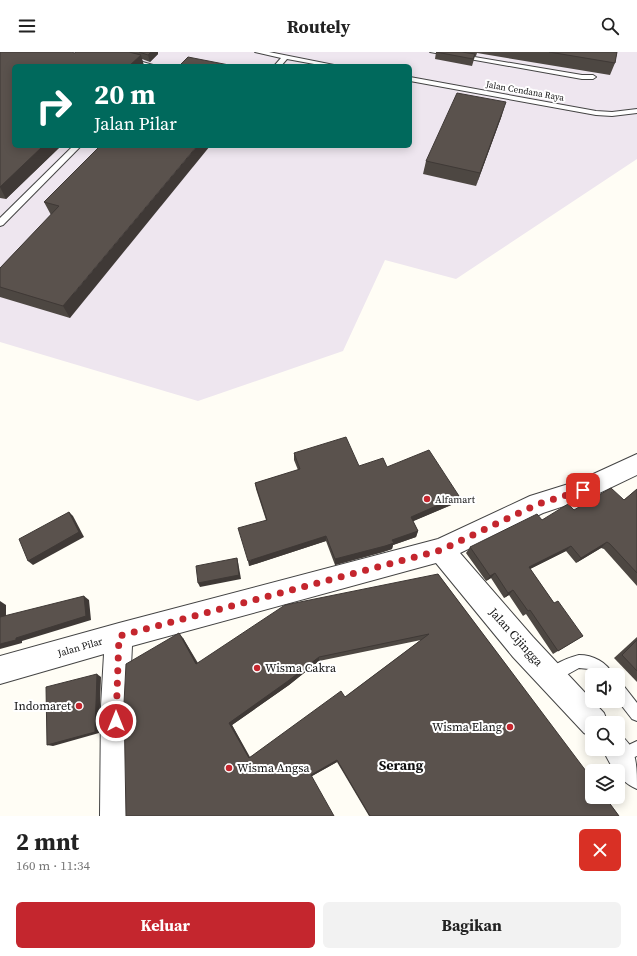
<!DOCTYPE html>
<html lang="id">
<head>
<meta charset="utf-8">
<style>
  body { margin:0; font-family:"Source Serif 4",serif; background:#f2f2f2; color:#222; height:100vh; display:flex; flex-direction:column; font-size:15px; white-space:nowrap }
  * { box-sizing:border-box; margin:0 }
  p { font-size:13px; color:#767676 }
  .icon { flex:none; width:22px; height:22px; fill:none; stroke:currentColor; stroke-width:2; stroke-linecap:round; stroke-linejoin:round }
  .map { position:relative; height:764px; overflow:hidden }
  .side { display:flex; flex-direction:column; background:#fff; flex:1 }
  .side>* { flex:none }
  .banner { position:absolute; left:12px; top:12px; width:400px; height:84px; border-radius:6px; box-shadow:0 2px 10px #0003; background:#00695c; color:#fff; overflow:hidden }
  .buttons { position:absolute; left:585px; top:616px; display:grid; gap:8px }
  .buttons a { display:grid; place-items:center; width:40px; height:40px; border-radius:6px; background:#fff; box-shadow:0 2px 10px #0003; font-size:20px }
  .pin { position:absolute; display:grid; place-items:center; width:34px; height:34px; color:#fff; margin:-17px; border-radius:8px; box-shadow:0 2px 6px #0006 }
  .me { position:absolute; width:44px; margin:-22px; rotate:0deg; stroke-linejoin:round; filter:drop-shadow(0 0 3px #0008) }
  .turn { display:flex; align-items:center; gap:14px; height:84px; padding:0 16px; font-size:18px }
  .turn .icon { width:52px; height:52px; stroke-width:2.5 }
  .turn b { display:block; font-size:28px; line-height:34px }
  .round { display:grid; place-items:center; flex:none; width:42px; height:42px; border-radius:6px; background:#f2f2f2 }
  .overview { display:flex; align-items:center; justify-content:space-between; height:68px; padding:0 16px }
  h1 { font-size:24px; font-weight:700; line-height:30px }
  .button { display:flex; gap:8px; margin-top:auto; padding:8px 16px }
  .button a { flex:1; height:46px; border-radius:6px; background:#c4262e; color:#fff; font-size:16px; font-weight:700; line-height:46px; text-align:center }
  .button a+a { background:#f2f2f2; color:#222 }
  header { display:flex; justify-content:space-between; align-items:center; height:52px; padding:0 16px; background:#fff; font-size:18px; font-weight:700 }
  .map>svg:first-child { display:block }
  .industrial { fill:#eee6ef; fill-rule:evenodd }
  .lines { fill:none; stroke-linecap:round; stroke-linejoin:round }
  .lane-casing { stroke:#444; stroke-width:2 }
  .street-casing { stroke:#444; stroke-width:2 }
  .lane { fill:#fff; fill-rule:evenodd }
  .street { fill:#fff; fill-rule:evenodd }
  .wall { fill:#4d4742; fill-rule:evenodd }
  .shaded-wall { fill:#3f3936 }
  .building { fill:#5a524d; stroke:#3f3936; fill-rule:evenodd }
  .route { stroke:#c4262e; stroke-width:7; stroke-dasharray:0 12.6 }
  .poi-dot { fill:#c4262e; stroke:#fff; stroke-width:1.5 }
  .labels { text-anchor:middle; dominant-baseline:central; stroke-width:4; stroke-linejoin:round; paint-order:stroke }
  .far-street-label { font-size:9px; fill:#111; stroke:#fff }
  .poi-label { font-size:10px; fill:#111; stroke:#fff; text-anchor:start }
  .street-label { font-size:10px; fill:#111; stroke:#fff }
  .near-street-label { font-size:12px; fill:#111; stroke:#fff }
  .near-poi-label { font-size:12px; fill:#111; stroke:#fff; text-anchor:start }
  .near-quarter-label { font-size:14px; font-weight:bold; fill:#111; stroke:#fff }
</style>
</head>
<body>
<header><svg class="icon" aria-label="menu" viewBox="0 0 24 24"><path d="M4 6h16M4 12h16M4 18h16"/></svg>Routely<svg class="icon" aria-label="search" viewBox="0 0 24 24"><circle cx="10" cy="10" r="6"/><path d="M15 15l6 6"/></svg></header>
<div class="map">
<svg width="637" height="764" viewBox="0 0 637 764">
  <rect width="100%" height="100%" fill="#fffdf5"/>
  <!-- industrial -->
  <path class="industrial" d="M0,0h637v107l-181,120 -71,-19 -42,91 -145,50 -198,-59zM14,14h396v80h-396z"/>
  <g class="lines">
    <defs>
      <g id="lane">
        <path d="M255,0h14l70,14h-14l-38,-7 -6,7h-7l7,-8z"/>
        <path d="M430,0h15l137,23h11l3,2 -3,2h-11z"/>
        <path d="M129,6l24,7 1,1h-10l-17,-5v-2z"/>
        <path d="M410,25l186,34 16,1 25,-3v4l-25,3 -16,-1 -186,-34z"/>
        <path d="M73,94h8l-78,79 -3,1v-8z"/>
        <path d="M579,603c14,0 28,7 34,20h-16l-8,-6 -10,-1 -27,15 -5,-2 -2,-5c5,-12 23,-18 34,-21z"/>
        <path d="M618,631l5,2 14,18v18l-5,-2 -14,-18z"/>
        <path d="M637,689v15l-14,6 -5,-2 -2,-5 2,-5z"/>
      </g>
      <g id="street">
        <path d="M637,402v21l-46,22 -48,16 -83,40 73,84 71,76 4,10h-16v14l-8,-4 -71,-76 -77,-94 -304,83 -3,60 3,110h-32l1,-110 3,-52 -104,30v-28l119,-33 319,-84 92,-43 48,-15z"/>
        <path d="M618,682c19,11 19,31 19,55 -17,-7 -27,-23 -34,-40h15z"/>
      </g>
    </defs>
    <!-- lane casing -->
    <use href="#lane" class="lane-casing"/>
    <!-- street casing -->
    <use href="#street" class="street-casing"/>
    <!-- lane -->
    <use href="#lane" class="lane"/>
    <!-- street -->
    <use href="#street" class="street"/>
  </g>
  <!-- wall -->
  <g class="wall">
    <path d="M0,0l75,1 1,-1h82v2l-8,8 -8,-3 2,7h-130v80h47l-55,53 -6,-1z"/>
    <path d="M436,0h181l-2,11 -5,12 -133,-22 -1,3h-1l-3,10 -37,-7z"/>
    <path d="M502,63l-26,71 -53,-12 3,-13z"/>
    <path d="M100,94l-30,172 -70,-21v-29l51,-53 -7,-13z"/>
    <path d="M294,401l65,13 28,1 69,36 -43,18 5,10 -2,6 -23,8 -1,4 -9,3 -48,13 -9,-24 -77,25 17,-46 -10,-31 -1,-6 43,-13 -4,-10z"/>
    <path d="M637,437v97l-33,-37 -3,-1 -25,15 -10,-12 -36,18 24,34 29,33 -30,18 -27,-40 -3,2 -14,-21 -5,3 -13,-20 -5,3 -20,-28 4,-6 72,-27 32,-10 50,-10z"/>
    <path d="M438,522l181,242h-250l-32,-54 -25,14 -186,40 57,-178 15,25zM421,588l-76,57 -95,60 -18,-32 57,-40 30,-24z"/>
    <path d="M637,585v45l-23,-24z"/>
  </g>
  <!-- shaded-wall -->
  <g class="shaded-wall">
    <path d="M151,0h7v2l-8,8 -2,-7z"/>
    <path d="M141,3l3,11h-15z"/>
    <path d="M506,50l-4,13 -26,71 4,-13z"/>
    <path d="M43,94h18l-55,53 -6,-12z"/>
    <path d="M197,94h13l-140,172 -7,-12z"/>
    <path d="M459,444l-3,7 -47,20 2,-6z"/>
    <path d="M69,460l4,4 11,21 -51,28 -5,-4z"/>
    <path d="M418,479l-2,6 -23,8 -1,4 -9,3 -48,13v-6z"/>
    <path d="M326,484v5l-77,25 -1,-5z"/>
    <path d="M607,490l-6,6 -25,15 5,-5z"/>
    <path d="M571,494l-5,5 -42,21 5,-5z"/>
    <path d="M237,506l1,4 3,17 -41,8 -2,-4z"/>
    <path d="M495,521l-4,5 -5,3 4,-5z"/>
    <path d="M513,538l-4,5 -5,3 4,-5z"/>
    <path d="M84,544l5,4 2,20 -69,21v2l-22,6v-5z"/>
    <path d="M0,549l6,4v16l-6,-4z"/>
    <path d="M179,581l4,5 17,30 -4,-4z"/>
    <path d="M319,605v4l-30,24 -57,40 19,35 -2,-2 -20,-35z"/>
    <path d="M97,622l4,3 -2,56 -46,13 -6,-1z"/>
    <path d="M337,708v2l-25,14 -1,-1z"/>
  </g>
  <!-- building -->
  <g class="building">
    <path d="M0,0h71l4,1 1,-1h53l12,3 -12,11h-115v80h29l-43,41z"/>
    <path d="M139,0h12l-3,3z"/>
    <path d="M436,0h26l13,2 -2,5z"/>
    <path d="M549,0h68l-2,11z"/>
    <path d="M188,5l41,8 -1,1h-49z"/>
    <path d="M457,41l49,9 -26,71 -54,-12z"/>
    <path d="M100,94h97l-134,160 -63,-19v-19l59,-62 -15,-4z"/>
    <path d="M346,385l13,29 24,-8 4,9 42,-17 30,46 -48,21 7,14 -26,9 2,3 -9,3 -50,13 -9,-23 -78,25 -10,-33 29,-8 -12,-37 45,-14 -6,-16z"/>
    <path d="M611,436l13,12 13,-11v84l-27,-29 -3,-2 -26,16 -10,-12 -42,21 25,36 4,-2 25,35 -25,15 -28,-41 -2,1 -15,-21 -5,3 -13,-20 -5,3 -20,-29 67,-33 5,6 26,-16 6,6z"/>
    <path d="M69,460l10,20 -51,29 -9,-22z"/>
    <path d="M237,506l2,17 -41,8 -2,-17z"/>
    <path d="M438,522l154,205v18h13l14,19h-249l-33,-56 -26,15 23,41h-208l-2,-113 2,-39 53,-31 17,31 89,-59zM429,582l-84,63 -4,-6 -92,67 -20,-35 59,-42 31,-24z"/>
    <path d="M84,544l2,20 -70,22v2l-16,4v-33v6z"/>
    <path d="M637,588v31l-15,-16z"/>
    <path d="M97,622l-2,58 -48,13 -1,-58z"/>
  </g>
  <g class="lines">
    <!-- route -->
    <path class="route" d="M116,669l3,-85 322,-86 97,-46 45,-14"/>
  </g>
  <!-- markers -->
  <g class="poi-dot">
    <circle cx="427" cy="447" r="4"/>
    <circle cx="257" cy="616" r="4"/>
    <circle cx="79" cy="654" r="4"/>
    <circle cx="510" cy="675" r="4"/>
    <circle cx="229" cy="716" r="4"/>
  </g>
  <g class="labels">
    <!-- far-street labels -->
    <g class="far-street-label">
      <text transform="translate(525 39) rotate(10)">Jalan Cendana Raya</text>
    </g>
    <!-- poi labels -->
    <g class="poi-label">
      <text x="435" y="447">Alfamart</text>
    </g>
    <!-- street labels -->
    <g class="street-label">
      <text transform="translate(80 595) rotate(-16)">Jalan Pilar</text>
    </g>
    <!-- near-street labels -->
    <g class="near-street-label">
      <text transform="translate(516 585) rotate(48)">Jalan Cijingga</text>
    </g>
    <!-- near-poi labels -->
    <g class="near-poi-label">
      <text x="265" y="616">Wisma Cakra</text>
      <text x="71" y="654" text-anchor="end">Indomaret</text>
      <text x="502" y="675" text-anchor="end">Wisma Elang</text>
      <text x="237" y="716">Wisma Angsa</text>
    </g>
    <!-- near-quarter labels -->
    <g class="near-quarter-label">
      <text x="401" y="713">Serang</text>
    </g>
  </g>
</svg>
<div class="buttons">
<a><svg class="icon" aria-label="sound" viewBox="0 0 24 24"><path d="M4 9h4l5-4v14l-5-4H4zM17 9q2 3 0 6"/></svg></a>
<a><svg class="icon" aria-label="search" viewBox="0 0 24 24"><circle cx="10" cy="10" r="6"/><path d="M15 15l6 6"/></svg></a>
<a><svg class="icon" aria-label="layers" viewBox="0 0 24 24"><path d="M12 4l9 5-9 5-9-5zM3 14l9 5 9-5"/></svg></a>
</div>
<div class="pin" style="left:583px;top:438px;background:#d93025"><svg class="icon" aria-label="arrive" viewBox="0 0 24 24"><path d="M6 21V4h12l-3 4 3 4H6"/></svg></div>
<svg class="me" style="left:116px;top:669px" viewBox="-20 -20 40 40"><circle r="17" fill="#c4262e" stroke="#fff" stroke-width="3"/><path d="M0-11L8 9 0 5-8 9z" fill="#fff"/></svg>
<div class="banner">
<div class="turn"><svg class="icon" aria-label="right" viewBox="0 0 24 24"><path d="M7 20v-9h11M14 6l5 5-5 5"/></svg><div><b>20 m</b>Jalan Pilar</div></div>
</div>
</div>
<section class="side">
<div class="overview"><div><h1>2 mnt</h1><p>160 m · 11:34</p></div><a class="round" style="background:#d93025;color:#fff"><svg class="icon" aria-label="close" viewBox="0 0 24 24"><path d="M6 6l12 12M18 6L6 18"/></svg></a></div>
<div class="button"><a>Keluar</a><a>Bagikan</a></div>
</section>
</body>
</html>
